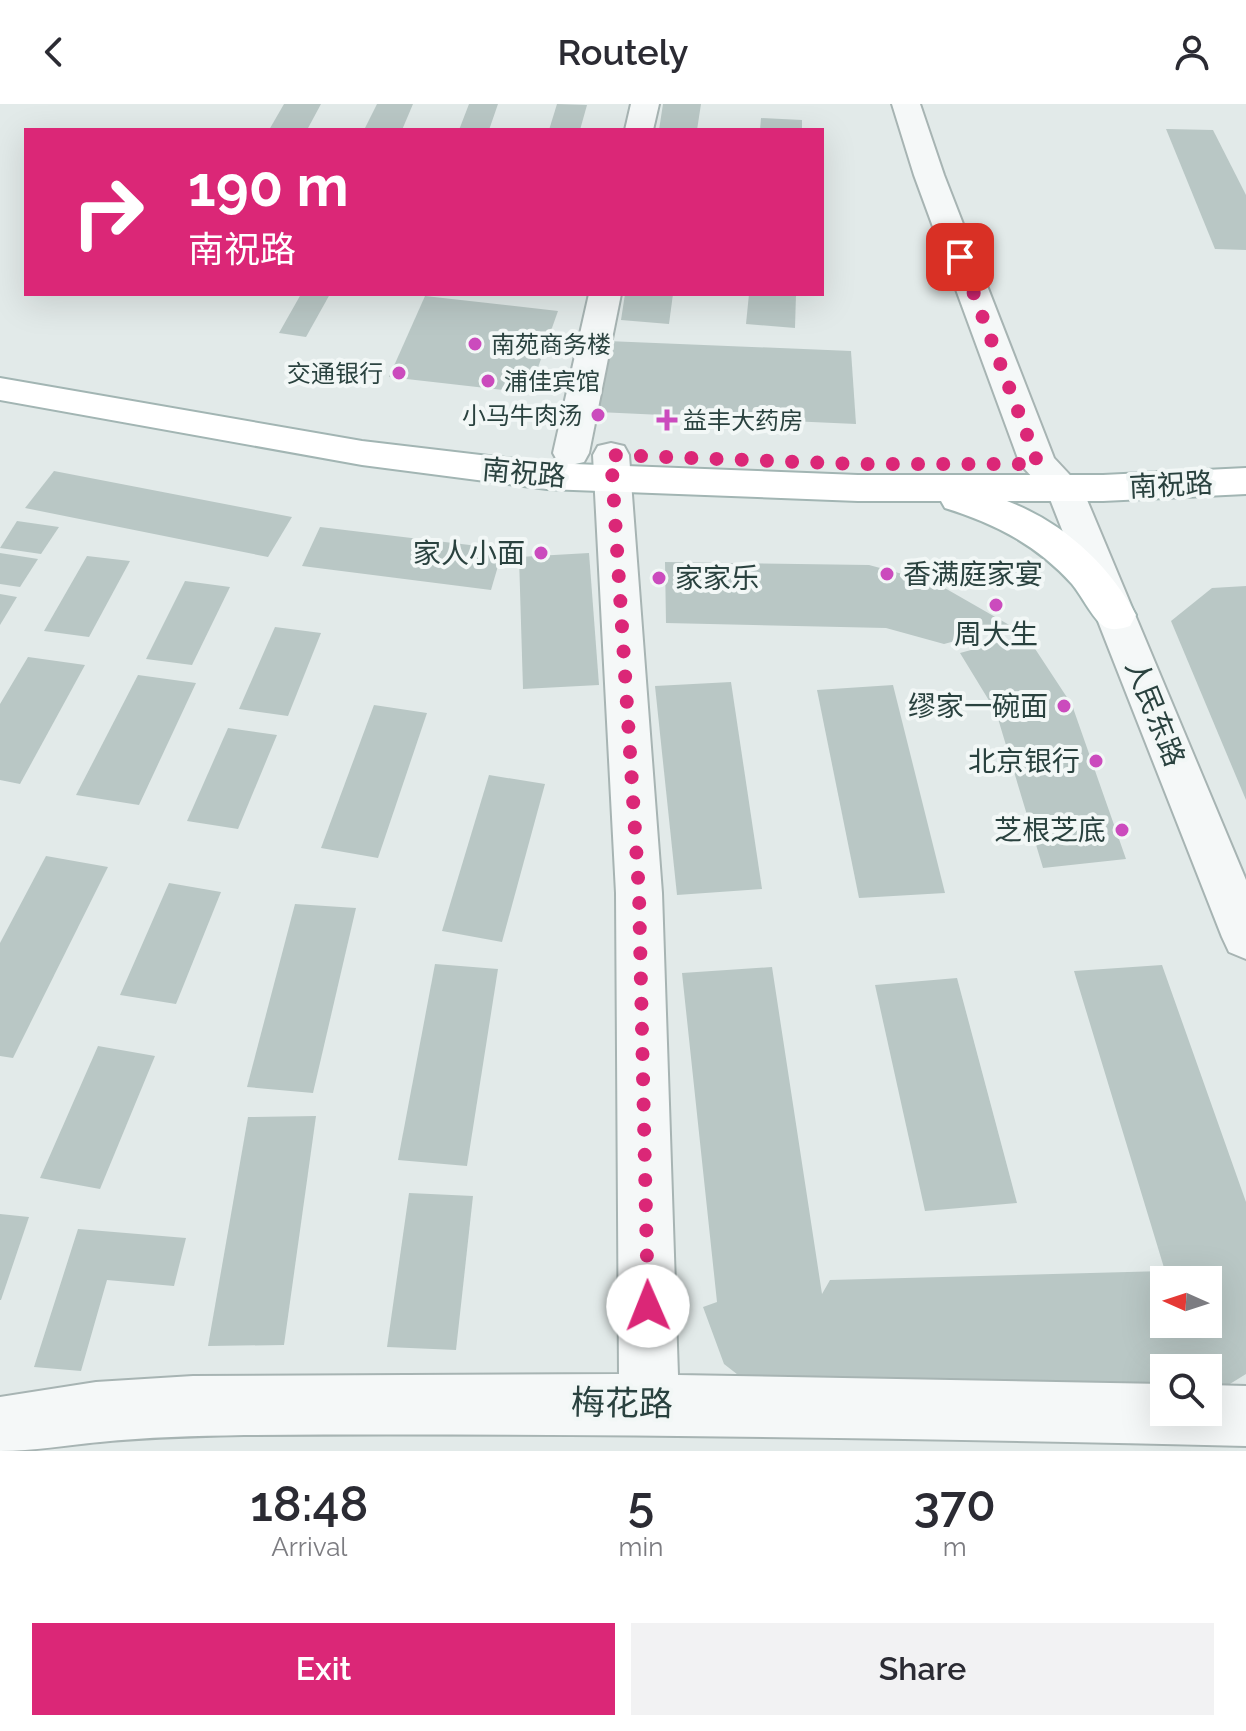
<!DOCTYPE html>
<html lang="en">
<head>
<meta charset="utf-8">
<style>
  body { margin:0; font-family:Raleway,"Noto Sans SC",sans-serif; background:#f2f2f3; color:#2b2b33; height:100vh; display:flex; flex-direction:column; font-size:30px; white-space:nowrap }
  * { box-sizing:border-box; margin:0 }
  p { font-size:26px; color:#7c7c81 }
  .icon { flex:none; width:44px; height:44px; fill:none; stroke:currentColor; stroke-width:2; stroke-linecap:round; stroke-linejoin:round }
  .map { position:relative; height:1347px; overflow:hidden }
  .panel { display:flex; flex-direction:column; background:#fff; flex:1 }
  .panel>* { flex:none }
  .top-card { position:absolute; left:24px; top:24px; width:800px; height:168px; border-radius:0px; box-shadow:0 8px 32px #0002; background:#db2777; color:#fff; overflow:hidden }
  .needle { width:52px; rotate:273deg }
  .tools { position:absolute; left:1150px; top:1162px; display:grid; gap:16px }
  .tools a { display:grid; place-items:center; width:72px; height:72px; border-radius:0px; background:#fff; box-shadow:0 8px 32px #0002; font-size:40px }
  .pin { position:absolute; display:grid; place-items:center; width:68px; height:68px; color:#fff; margin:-34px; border-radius:16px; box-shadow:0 4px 12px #0006 }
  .me { position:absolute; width:88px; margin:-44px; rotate:359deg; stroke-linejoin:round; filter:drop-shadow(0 0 6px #0008) }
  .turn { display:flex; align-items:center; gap:28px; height:168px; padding:0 32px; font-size:36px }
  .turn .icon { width:104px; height:104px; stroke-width:2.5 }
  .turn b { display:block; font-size:56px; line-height:68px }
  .eta { display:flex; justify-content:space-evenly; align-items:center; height:136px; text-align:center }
  .eta b { font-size:48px; font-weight:600; line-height:56px }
  .button { display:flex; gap:16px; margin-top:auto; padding:16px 32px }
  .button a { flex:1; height:92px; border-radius:0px; background:#db2777; color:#fff; font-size:32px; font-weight:600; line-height:92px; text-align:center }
  .button a+a { background:#f2f2f3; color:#2b2b33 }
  header { display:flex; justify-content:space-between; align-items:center; height:104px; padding:0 32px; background:#fff; font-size:36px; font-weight:600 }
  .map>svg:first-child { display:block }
  .building { fill:#b9c7c5; fill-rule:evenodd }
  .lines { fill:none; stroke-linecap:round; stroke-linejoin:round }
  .minor-casing { stroke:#a7b4b3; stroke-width:4 }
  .major-casing { stroke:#a2b5b3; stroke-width:4 }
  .minor { fill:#f5f8f8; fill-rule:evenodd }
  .major { fill:#fff; fill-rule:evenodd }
  .route { stroke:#db2777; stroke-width:14; stroke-dasharray:0 25.2 }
  .poi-dot { fill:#cb4bbd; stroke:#f2f7f6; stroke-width:3 }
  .labels { text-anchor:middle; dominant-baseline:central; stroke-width:8; stroke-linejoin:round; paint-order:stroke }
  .far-poi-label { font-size:24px; fill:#2a423f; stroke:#f2f7f6; text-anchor:start }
  .street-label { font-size:28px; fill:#2a423f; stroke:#f2f7f6 }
  .poi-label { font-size:28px; fill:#2a423f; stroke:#f2f7f6; text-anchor:end }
  .near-street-label { font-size:34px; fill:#2a423f; stroke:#f2f7f6 }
</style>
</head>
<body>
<header><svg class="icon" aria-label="back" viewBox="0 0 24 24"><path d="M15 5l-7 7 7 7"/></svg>Routely<svg class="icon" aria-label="person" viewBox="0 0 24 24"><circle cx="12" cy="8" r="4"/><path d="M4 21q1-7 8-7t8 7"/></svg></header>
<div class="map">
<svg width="1246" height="1347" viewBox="0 0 1246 1347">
  <rect width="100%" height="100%" fill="#e2eae9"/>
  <!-- building -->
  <g class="building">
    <path d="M284,0h37l-14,26h-38z"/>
    <path d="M377,0h36l-11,26h-38z"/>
    <path d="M469,0h29l-9,26h-30z"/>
    <path d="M557,0l30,1 -7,25h-31z"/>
    <path d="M663,0h38l-4,26h-38z"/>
    <path d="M761,14l41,2v10h-42z"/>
    <path d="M1166,25l47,1 33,65v55l-31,-1z"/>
    <path d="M301,190h29l-24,43 -27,-4z"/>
    <path d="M625,190h48l-4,30 -48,-4z"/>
    <path d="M749,190h47l-1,34 -49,-4z"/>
    <path d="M425,192l133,15 -29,82 -140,-16z"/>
    <path d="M607,237l244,10 5,73 -258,-12z"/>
    <path d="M54,367l238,46 -24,40 -243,-49z"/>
    <path d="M17,417l42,6 -18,27 -41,-6z"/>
    <path d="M320,423l183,22 -12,41 -189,-24z"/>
    <path d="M0,449l38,6 -18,28 -20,-3z"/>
    <path d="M589,449l10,132 -76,4 -4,-132z"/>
    <path d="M87,452l43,5 -41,76 -45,-6z"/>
    <path d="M665,458l204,3 67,18 75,43 -67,18 -58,-16 -220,-5z"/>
    <path d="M185,477l45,6 -38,78 -46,-6z"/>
    <path d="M1246,482v214l-75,-179 41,-33z"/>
    <path d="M0,490l17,3 -17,28z"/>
    <path d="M275,523l46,6 -33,83 -49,-7z"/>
    <path d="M1026,531l46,70 54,154 -83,9 -47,-156 -36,-59z"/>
    <path d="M28,553l57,8 -65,119 -20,-4v-76z"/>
    <path d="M138,571l58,8 -57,122 -63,-10z"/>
    <path d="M731,578l31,207 -85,6 -22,-209z"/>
    <path d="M893,581l52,208 -86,5 -42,-208z"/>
    <path d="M374,601l53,8 -49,145 -57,-10z"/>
    <path d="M228,624l49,7 -39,94 -51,-8z"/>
    <path d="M489,671l56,9 -43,158 -60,-11z"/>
    <path d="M46,752l62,11 -95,191 -13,-2v-113z"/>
    <path d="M169,779l52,9 -45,112 -56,-9z"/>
    <path d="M295,800l61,4 -43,185 -66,-6z"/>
    <path d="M435,860l63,5 -31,197 -69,-6z"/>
    <path d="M1162,861l84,237v172l-21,13h-17v-19h-44v19l-413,-2 -27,-21 -21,-57 14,-5 -35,-329 90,-6 50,327 8,-14 335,-9 -91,-300zM1164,1176h44v44h-44z"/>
    <path d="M957,874l60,225 -92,8 -50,-226z"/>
    <path d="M98,942l57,10 -55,133 -60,-11z"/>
    <path d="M316,1012l-32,229 -76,1 40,-229z"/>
    <path d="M409,1089l64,3 -17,154 -69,-3z"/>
    <path d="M0,1110l29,3 -28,83h-1z"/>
    <path d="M78,1125l108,9 -12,48 -67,-6 -26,91 -47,-4z"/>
  </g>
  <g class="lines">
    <defs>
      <g id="minor">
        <path d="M631,0h28l-6,26h-28z"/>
        <path d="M892,0h28l24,71 110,283 28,30 164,392v79l-17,-7 -7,-15 -174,-443 -28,-30 -106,-289z"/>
        <path d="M589,190h32l-32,159 -5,9 -13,3 -13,-3 -5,-9z"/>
        <path d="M611,339l13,3 5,9 33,438 16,482 486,9v28h44v-27l38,1v60c-334,-8 -668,-13 -1002,-11 -49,1 -97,2 -144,7 -34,3 -66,9 -100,9v-54l96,-15 97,-6 426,-2 -3,-481 -23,-438 5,-9z"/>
      </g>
      <path id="major" d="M0,274l362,63 185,22 311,12h245l143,-7v26l-143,7h-96c55,21 101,62 129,114l-6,11c-10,3 -21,6 -29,-2 -11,-10 -19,-28 -29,-40 -35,-39 -78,-61 -127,-76l-4,-7h-83l-311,-12 -185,-24 -362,-65z"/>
    </defs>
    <!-- minor casing -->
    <use href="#minor" class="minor-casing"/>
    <!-- major casing -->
    <use href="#major" class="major-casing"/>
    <!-- minor -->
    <use href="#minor" class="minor"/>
    <!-- major -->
    <use href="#major" class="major"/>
  </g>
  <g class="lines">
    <!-- route -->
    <path class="route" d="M648,1202l-9,-413 -28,-438 244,9h183l-78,-207"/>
  </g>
  <!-- markers -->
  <g class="poi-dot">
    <circle cx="475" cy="240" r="8"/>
    <circle cx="399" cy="269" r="8"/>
    <circle cx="488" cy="277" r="8"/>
    <circle cx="598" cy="311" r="8"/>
    <path d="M663 304h8v8h8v8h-8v8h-8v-8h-8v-8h8z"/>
    <circle cx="541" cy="449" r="8"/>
    <circle cx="887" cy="470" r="8"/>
    <circle cx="659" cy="474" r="8"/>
    <circle cx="996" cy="501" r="8"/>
    <circle cx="1064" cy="602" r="8"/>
    <circle cx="1096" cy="657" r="8"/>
    <circle cx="1122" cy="726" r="8"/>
  </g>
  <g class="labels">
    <!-- far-poi labels -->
    <g class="far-poi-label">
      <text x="491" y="240">南苑商务楼</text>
      <text x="383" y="269" text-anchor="end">交通银行</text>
      <text x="504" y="277">浦佳宾馆</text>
      <text x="582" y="311" text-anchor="end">小马牛肉汤</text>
      <text x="683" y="316">益丰大药房</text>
    </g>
    <!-- street labels -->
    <g class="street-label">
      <text transform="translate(524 369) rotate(5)">南祝路</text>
      <text transform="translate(1171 381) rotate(-3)">南祝路</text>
      <text transform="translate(1155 609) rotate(68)">人民东路</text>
    </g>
    <!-- poi labels -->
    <g class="poi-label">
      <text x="525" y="449">家人小面</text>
      <text x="903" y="470" text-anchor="start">香满庭家宴</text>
      <text x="675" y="474" text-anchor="start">家家乐</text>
      <text x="996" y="530" text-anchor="middle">周大生</text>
      <text x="1048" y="602">缪家一碗面</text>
      <text x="1080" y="657">北京银行</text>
      <text x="1106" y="726">芝根芝底</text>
    </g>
    <!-- near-street labels -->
    <g class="near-street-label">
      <text transform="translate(622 1299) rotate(1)">梅花路</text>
    </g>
  </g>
</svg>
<div class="tools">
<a><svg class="needle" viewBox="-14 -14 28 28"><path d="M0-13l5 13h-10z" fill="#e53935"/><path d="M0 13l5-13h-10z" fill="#7c7c81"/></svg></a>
<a><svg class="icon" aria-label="search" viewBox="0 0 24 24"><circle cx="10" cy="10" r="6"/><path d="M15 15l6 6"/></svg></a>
</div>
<div class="pin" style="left:960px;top:153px;background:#d93025"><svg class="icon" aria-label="arrive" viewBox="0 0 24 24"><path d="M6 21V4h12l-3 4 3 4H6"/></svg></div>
<svg class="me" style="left:648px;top:1202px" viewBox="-20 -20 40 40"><circle r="19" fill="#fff"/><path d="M0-13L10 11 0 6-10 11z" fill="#db2777"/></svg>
<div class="top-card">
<div class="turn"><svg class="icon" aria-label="right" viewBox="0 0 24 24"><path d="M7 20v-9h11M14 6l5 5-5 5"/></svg><div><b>190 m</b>南祝路</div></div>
</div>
</div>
<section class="panel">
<div class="eta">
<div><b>18:48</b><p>Arrival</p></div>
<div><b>5</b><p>min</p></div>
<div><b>370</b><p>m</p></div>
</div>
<div class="button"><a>Exit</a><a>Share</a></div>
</section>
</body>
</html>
